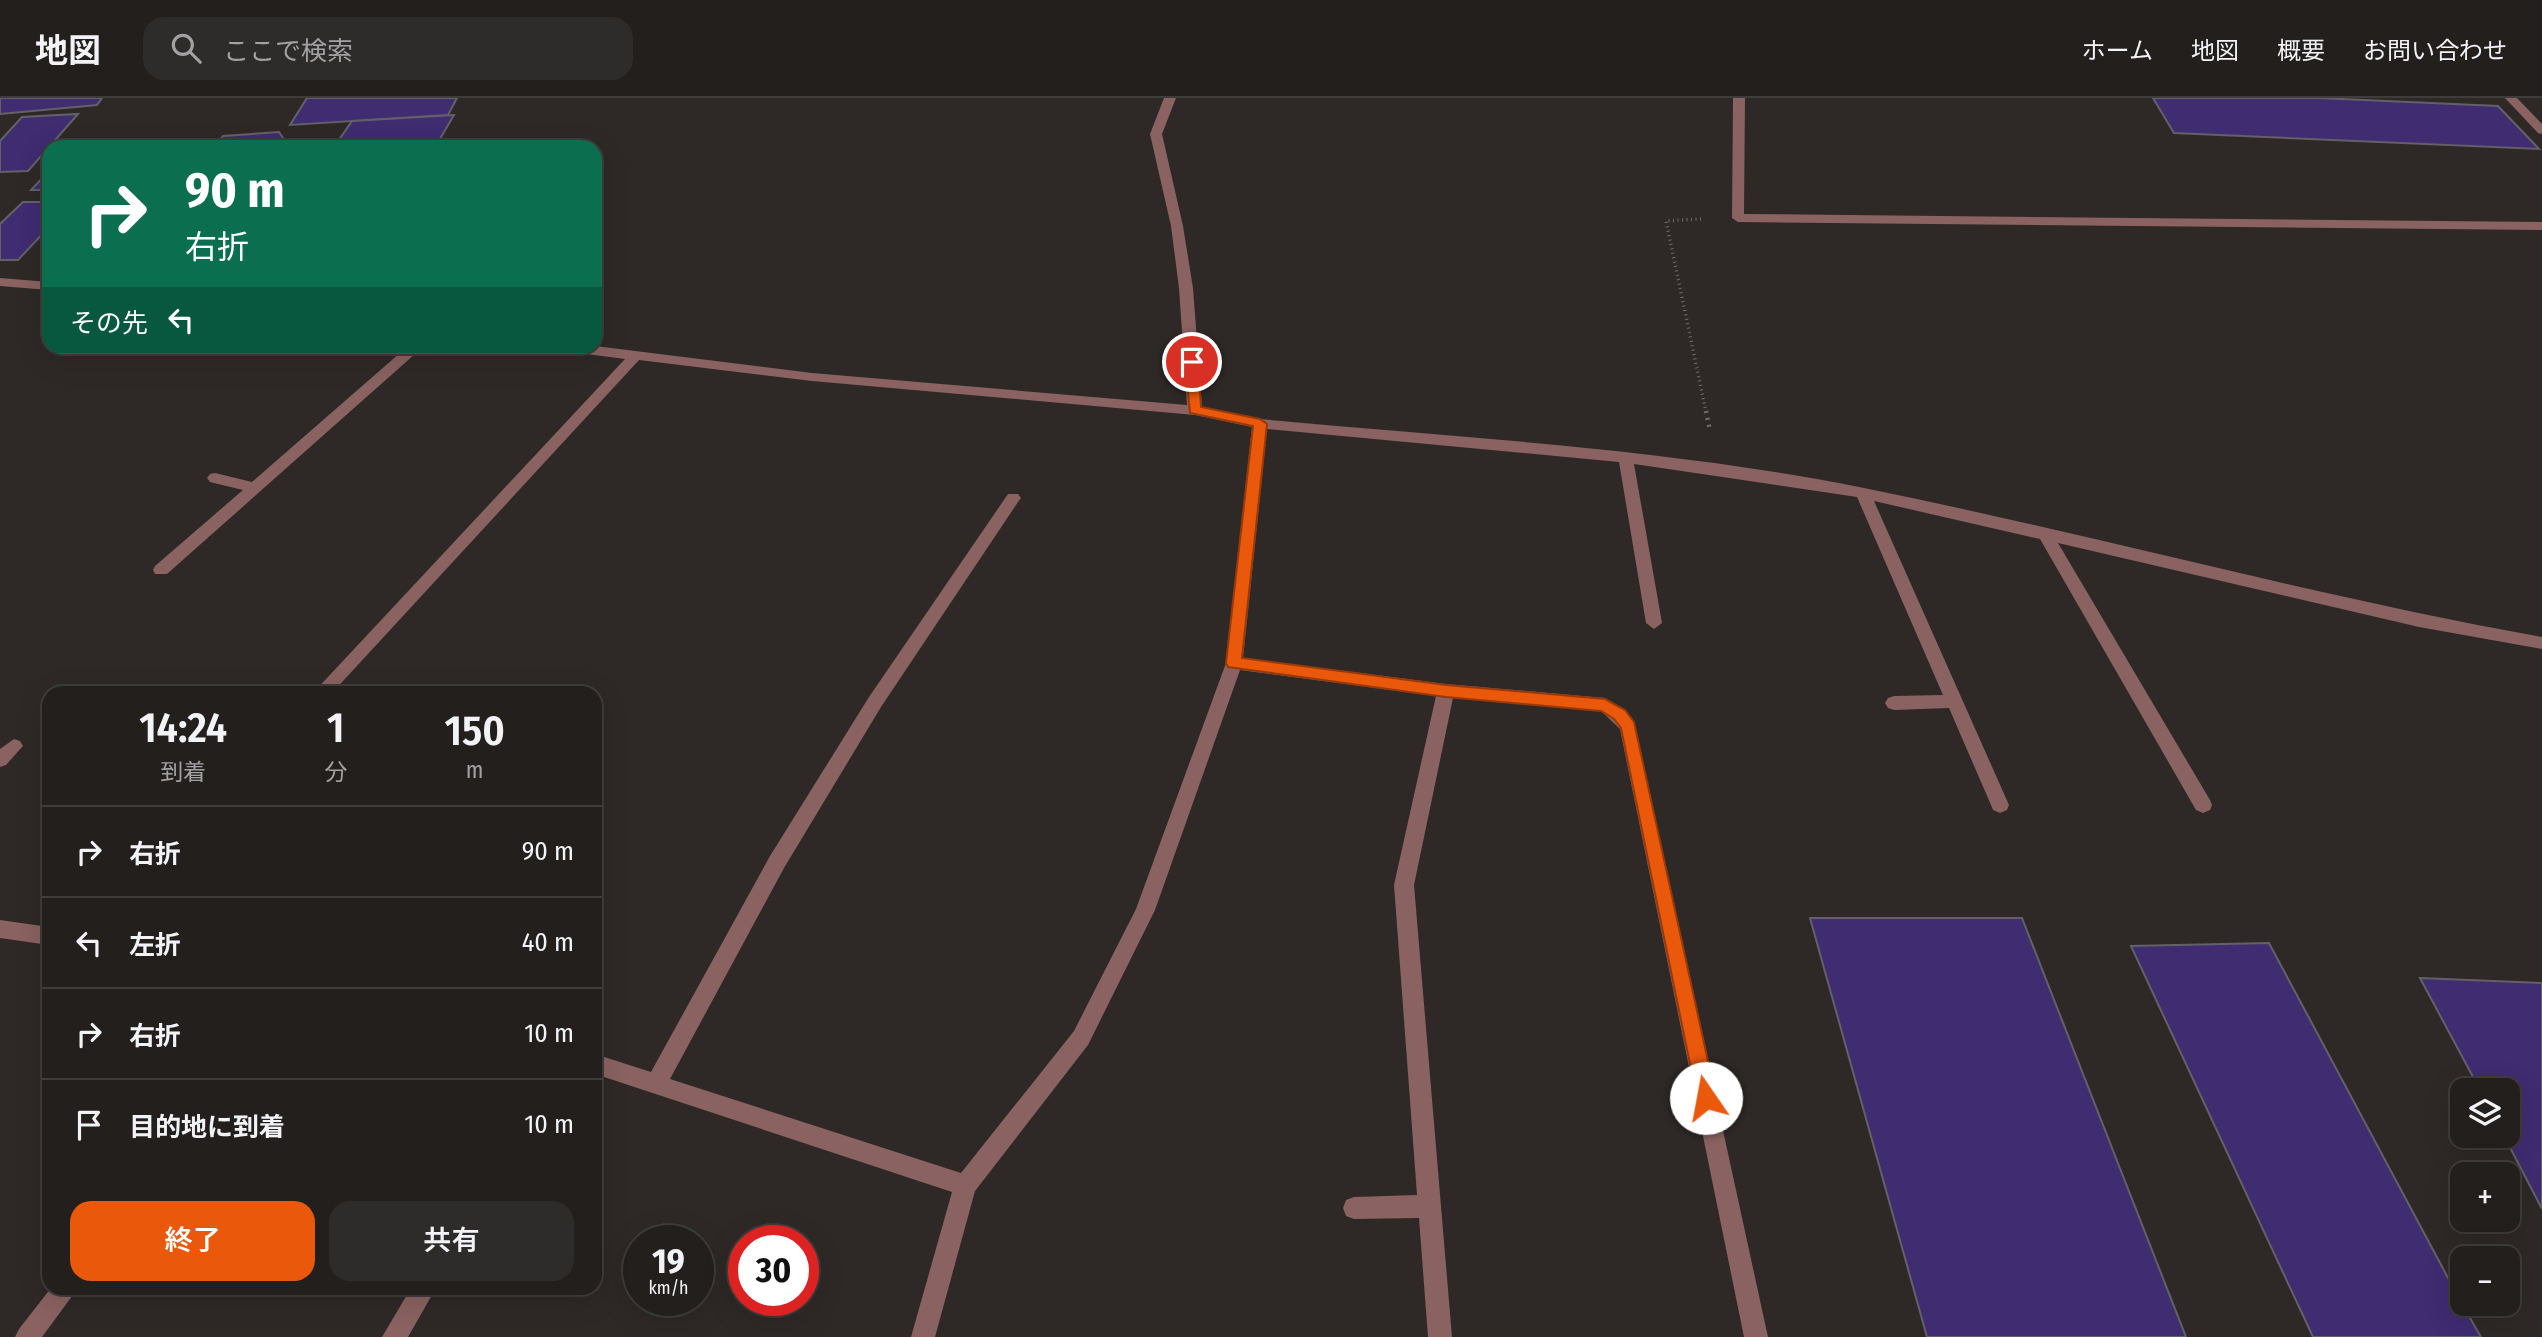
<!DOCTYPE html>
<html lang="ja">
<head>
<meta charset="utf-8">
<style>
  body { margin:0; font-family:"Fira Sans Condensed","Noto Sans JP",sans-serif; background:#2e2c2a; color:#f1f3f6; height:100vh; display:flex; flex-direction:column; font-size:26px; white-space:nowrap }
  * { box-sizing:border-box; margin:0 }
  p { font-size:23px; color:#a2a2a4 }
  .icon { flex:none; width:38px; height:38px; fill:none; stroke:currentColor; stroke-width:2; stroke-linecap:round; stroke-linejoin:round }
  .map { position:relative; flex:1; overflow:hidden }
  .details { position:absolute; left:42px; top:588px; width:560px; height:609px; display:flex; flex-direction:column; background:#221f1d; border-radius:21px; box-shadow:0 7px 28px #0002,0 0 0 2px #3f3d3b }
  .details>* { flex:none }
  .guide { position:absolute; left:42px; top:42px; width:560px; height:214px; border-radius:21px; box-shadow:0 7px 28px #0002,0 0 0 2px #3f3d3b; background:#0b6e4f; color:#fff; overflow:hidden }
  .fabs { position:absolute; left:2450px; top:980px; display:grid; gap:14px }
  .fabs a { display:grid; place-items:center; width:70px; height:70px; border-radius:14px; background:#221f1d; box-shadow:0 7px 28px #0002,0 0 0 2px #3f3d3b; font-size:35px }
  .speed { position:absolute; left:623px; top:1127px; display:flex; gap:14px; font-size:35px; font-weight:700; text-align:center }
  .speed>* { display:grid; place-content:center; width:91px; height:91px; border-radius:50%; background:#221f1d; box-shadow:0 7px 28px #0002,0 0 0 2px #3f3d3b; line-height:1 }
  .speed small { font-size:18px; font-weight:400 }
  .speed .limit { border:10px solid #d22; background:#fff; color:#111 }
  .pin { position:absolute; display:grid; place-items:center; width:60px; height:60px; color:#fff; margin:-30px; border:4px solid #fff; border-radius:50%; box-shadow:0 2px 7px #0007 }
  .me { position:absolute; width:77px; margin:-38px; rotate:348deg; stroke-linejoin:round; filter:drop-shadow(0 0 5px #0008) }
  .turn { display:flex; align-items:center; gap:24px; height:147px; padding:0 28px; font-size:32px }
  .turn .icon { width:91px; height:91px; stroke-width:2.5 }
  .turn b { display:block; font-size:49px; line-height:60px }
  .then { display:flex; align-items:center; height:66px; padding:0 28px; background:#0003; gap:14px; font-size:26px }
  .eta { display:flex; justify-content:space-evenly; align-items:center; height:119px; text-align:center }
  .eta b { font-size:42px; font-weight:600; line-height:49px }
  .primary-button { display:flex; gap:14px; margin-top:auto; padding:14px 28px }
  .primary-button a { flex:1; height:80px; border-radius:21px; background:#ea580c; color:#fff; font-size:28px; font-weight:600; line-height:80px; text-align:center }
  .primary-button a+a { background:#2e2c2a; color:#f1f3f6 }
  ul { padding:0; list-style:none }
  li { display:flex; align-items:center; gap:21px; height:91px; padding:0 28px; border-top:2px solid #3f3d3b }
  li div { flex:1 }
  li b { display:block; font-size:26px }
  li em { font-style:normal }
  header { display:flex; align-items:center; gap:42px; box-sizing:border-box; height:98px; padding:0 35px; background:#221f1d; border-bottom:2px solid #3f3d3b }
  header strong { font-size:33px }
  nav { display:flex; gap:38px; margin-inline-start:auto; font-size:24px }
  .search { width:490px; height:63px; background:#2e2c2a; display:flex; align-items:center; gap:18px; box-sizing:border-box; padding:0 24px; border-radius:21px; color:#a2a2a4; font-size:26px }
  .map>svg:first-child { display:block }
  .building { fill:#3f2c71; stroke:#626167; stroke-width:2 }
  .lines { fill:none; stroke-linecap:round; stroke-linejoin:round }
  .path-far1 { stroke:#6f6b69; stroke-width:3.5; stroke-dasharray:1 3.5; stroke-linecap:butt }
  .path { stroke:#6f6b69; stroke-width:4.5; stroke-dasharray:2 5; stroke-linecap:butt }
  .minor { fill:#896261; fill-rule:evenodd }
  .route { fill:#ea580c; stroke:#983908; stroke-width:2 }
</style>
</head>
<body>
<header>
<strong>地図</strong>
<div class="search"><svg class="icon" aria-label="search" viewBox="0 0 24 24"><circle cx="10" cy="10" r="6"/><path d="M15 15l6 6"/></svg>ここで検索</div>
<nav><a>ホーム</a><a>地図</a><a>概要</a><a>お問い合わせ</a></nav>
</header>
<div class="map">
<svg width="2542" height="1239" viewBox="0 0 2542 1239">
  <rect width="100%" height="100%" fill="#2e2927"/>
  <!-- building -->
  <g class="building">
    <path d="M0,0h102l-5,7 -97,9z"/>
    <path d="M307,0h150l-9,17 -158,10z"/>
    <path d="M2153,0h166l179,8 41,43 -365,-16z"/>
    <path d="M78,16l-50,57 -28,1v-31l22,-24z"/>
    <path d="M454,17l-17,29 -103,3 18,-26z"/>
    <path d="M279,34l4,6 -7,9h-61l8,-11z"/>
    <path d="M125,42l-6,7h-48l4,-5z"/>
    <path d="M49,73v19h-18z"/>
    <path d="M23,104h26v25l-31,33h-18v-36z"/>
    <path d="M1810,820h212l164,419h-259z"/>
    <path d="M2269,845l193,361 19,33h-168l-182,-391z"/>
    <path d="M2420,880l122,5v226l-38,-73h4v-46h-28z"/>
  </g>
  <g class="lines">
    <!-- path-far1 -->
    <path class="path-far1" d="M1701,121l-35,2 40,191"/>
    <!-- path -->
    <path class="path" d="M1706,313l4,20"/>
    <!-- minor -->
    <g class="minor">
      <path d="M1164,0h12l-14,36 21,92 10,62 9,119 58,12c201,19 406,29 604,69 227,46 450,108 678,149v12l-123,-22 -361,-84 152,257 2,5 -2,5 -7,3 -7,-3 -156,-271 -166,-38 135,304 -2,5 -7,3 -7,-3 -2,-5 -42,-97 -55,2 -6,-2 -3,-5 3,-5 6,-2 49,-1 -86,-198 -223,-33 28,159 -8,6 -8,-6 -27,-161 -352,-33 -24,229 203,26 159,14 20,12 9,12 134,615h-24l-124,-608 -19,-18 -148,-13 -39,187 38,452h-24l-9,-119 -65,1 -8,-3 -3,-8 3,-8 8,-3 63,-2 -23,-310 42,-189 -196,-26 -85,240 -67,135 -113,146 -40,146h-24l41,-145 -357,-118v-20l56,18 119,-216 99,-159 139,-203h10l3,4 -3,4 -137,205 -97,161 -114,211 291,94 113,-142 62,-122 90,-246 26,-236 -57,-12 -383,-34 -173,-21 -307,333h-19l312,-334 -69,-9 -7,-4h46l217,27 375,32 -8,-117 -8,-62 -21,-92z"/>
      <path d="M1733,0h12l-1,116 798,8v8l-804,-8 -6,-4z"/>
      <path d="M2505,0h12l25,26v10l-4,-1z"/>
      <path d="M0,180l49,4v8l-49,-4z"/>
      <path d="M408,248h16l-257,228h-12l-2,-4 2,-4 88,-76 -33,-8 -3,-4 3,-4 5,-1 37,9z"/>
      <path d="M14,641l6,2 3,5 -17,19 -6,2v-18z"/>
      <path d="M0,822l49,7v18l-49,-7z"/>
      <path d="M51,1190h27l-36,49h-27l4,-8z"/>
      <path d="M411,1190h25l-28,49h-26z"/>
    </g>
  </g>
  <!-- route -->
  <path class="route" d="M1192,260l6,4 3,45 59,12 7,5 -25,234 204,27 159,14 20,11 9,12 82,376 -3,7 -7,2 -7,-2 -2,-7 -76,-370 -7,-9 -13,-8 -155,-14 -218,-30 -2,-4 27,-237 -63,-13 -5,-51z"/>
</svg>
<div class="fabs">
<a><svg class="icon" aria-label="layers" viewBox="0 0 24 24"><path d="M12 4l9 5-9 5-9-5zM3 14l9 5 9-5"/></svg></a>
<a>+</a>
<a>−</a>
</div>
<div class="speed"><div>19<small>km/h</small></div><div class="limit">30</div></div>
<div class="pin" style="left:1192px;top:264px;background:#d93025"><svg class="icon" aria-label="arrive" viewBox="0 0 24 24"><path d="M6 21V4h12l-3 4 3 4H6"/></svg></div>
<svg class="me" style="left:1706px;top:1000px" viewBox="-20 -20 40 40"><circle r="19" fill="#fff"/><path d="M0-13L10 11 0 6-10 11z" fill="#ea580c"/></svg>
<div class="guide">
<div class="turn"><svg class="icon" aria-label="right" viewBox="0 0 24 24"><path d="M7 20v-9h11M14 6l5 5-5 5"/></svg><div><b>90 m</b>右折</div></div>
<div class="then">その先<svg class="icon" aria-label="left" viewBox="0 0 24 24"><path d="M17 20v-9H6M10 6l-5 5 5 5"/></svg></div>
</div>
<section class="details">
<div class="eta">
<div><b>14:24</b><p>到着</p></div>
<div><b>1</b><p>分</p></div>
<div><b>150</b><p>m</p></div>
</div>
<ul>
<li><svg class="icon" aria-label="right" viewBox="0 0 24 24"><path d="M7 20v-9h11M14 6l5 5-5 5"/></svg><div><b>右折</b></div><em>90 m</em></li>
<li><svg class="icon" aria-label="left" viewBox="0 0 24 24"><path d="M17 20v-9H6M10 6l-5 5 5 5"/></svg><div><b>左折</b></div><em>40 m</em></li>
<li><svg class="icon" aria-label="right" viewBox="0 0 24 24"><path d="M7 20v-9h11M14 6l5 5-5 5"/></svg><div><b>右折</b></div><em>10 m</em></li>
<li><svg class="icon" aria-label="arrive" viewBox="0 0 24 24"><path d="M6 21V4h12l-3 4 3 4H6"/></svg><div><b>目的地に到着</b></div><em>10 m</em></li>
</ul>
<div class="primary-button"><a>終了</a><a>共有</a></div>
</section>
</div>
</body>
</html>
